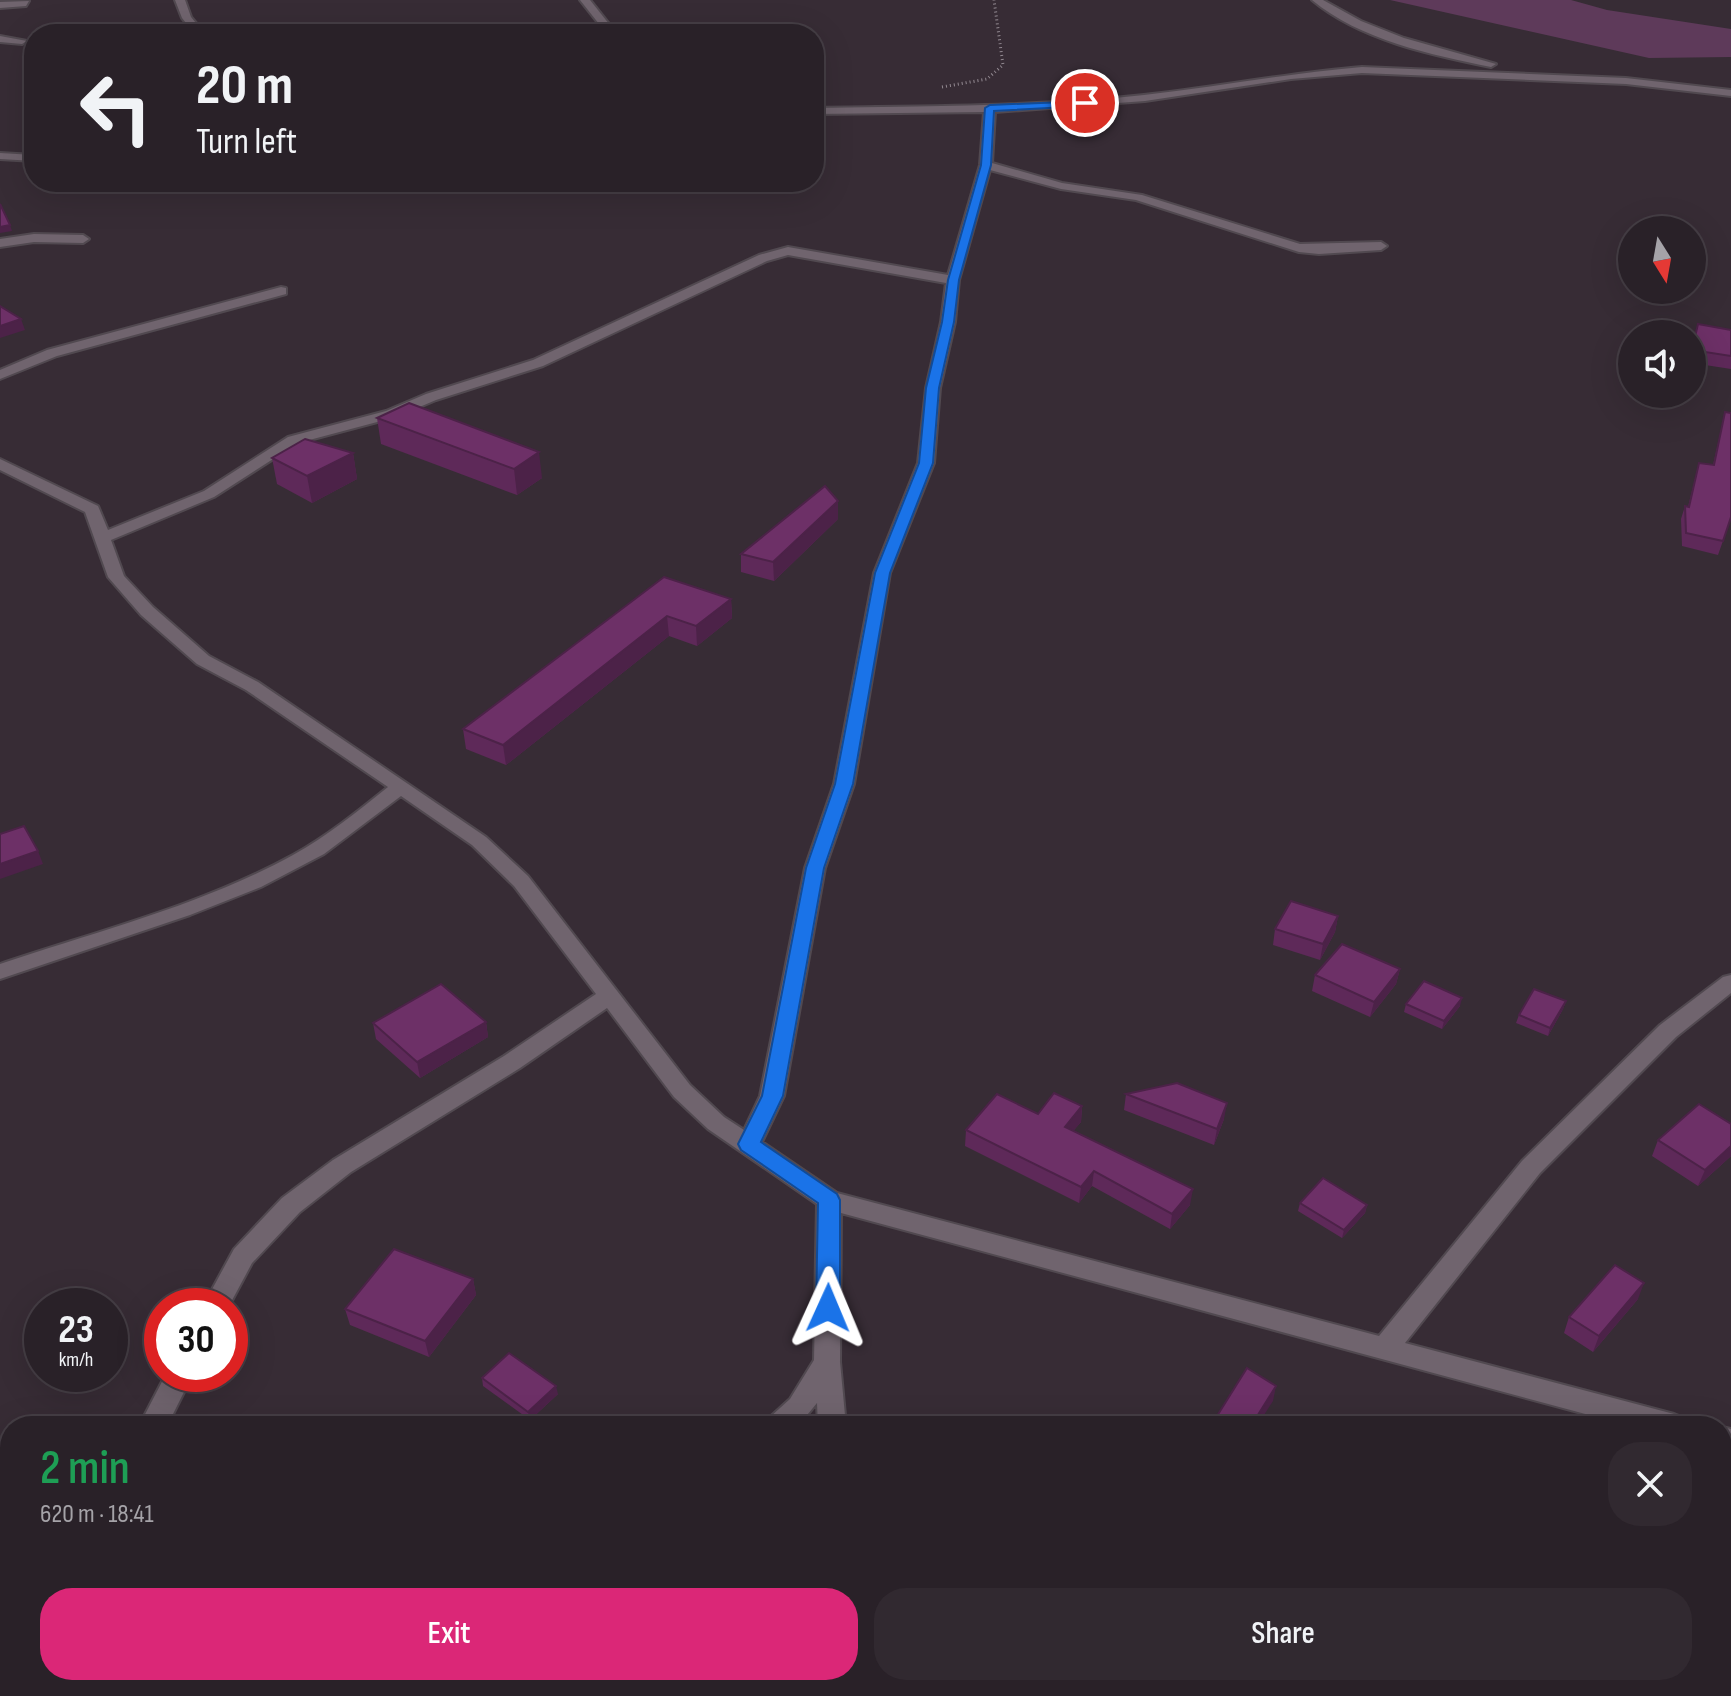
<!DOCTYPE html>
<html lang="en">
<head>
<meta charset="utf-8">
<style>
  body { margin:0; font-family:"Sofia Sans Condensed",sans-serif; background:#312930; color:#f1f3f6; height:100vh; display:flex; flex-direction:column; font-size:30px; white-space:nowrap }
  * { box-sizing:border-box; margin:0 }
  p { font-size:26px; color:#a5a3a8 }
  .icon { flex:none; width:44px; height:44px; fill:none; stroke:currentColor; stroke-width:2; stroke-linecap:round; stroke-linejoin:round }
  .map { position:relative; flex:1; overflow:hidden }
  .panel { position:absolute; left:0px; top:1416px; width:1732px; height:280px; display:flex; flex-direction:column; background:#292128; border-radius:32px 32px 0 0; box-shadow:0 8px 32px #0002,0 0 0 2px #453e45 }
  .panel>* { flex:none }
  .top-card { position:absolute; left:24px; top:24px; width:800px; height:168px; border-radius:32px; box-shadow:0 8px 32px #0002,0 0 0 2px #453e45; background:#292128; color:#f1f3f6; overflow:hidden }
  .needle { width:52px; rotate:169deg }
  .controls { position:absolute; left:1618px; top:216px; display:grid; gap:16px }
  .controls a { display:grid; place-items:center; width:88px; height:88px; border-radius:50%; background:#292128; box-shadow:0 8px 32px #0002,0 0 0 2px #453e45; font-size:40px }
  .speed { position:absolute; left:24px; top:1288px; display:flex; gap:16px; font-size:40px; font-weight:700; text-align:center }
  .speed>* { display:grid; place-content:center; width:104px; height:104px; border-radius:50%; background:#292128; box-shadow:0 8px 32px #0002,0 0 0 2px #453e45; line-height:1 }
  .speed small { font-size:20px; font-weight:400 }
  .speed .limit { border:12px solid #d22; background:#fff; color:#111 }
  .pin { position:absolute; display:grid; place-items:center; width:68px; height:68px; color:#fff; margin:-34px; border:4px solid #fff; border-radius:50%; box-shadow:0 2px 8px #0007 }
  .me { position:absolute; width:88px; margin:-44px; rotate:1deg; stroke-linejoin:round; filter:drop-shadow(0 0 6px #0008) }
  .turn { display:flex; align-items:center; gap:28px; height:168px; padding:0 40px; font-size:36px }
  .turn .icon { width:104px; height:104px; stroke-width:2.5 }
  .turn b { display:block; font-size:56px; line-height:68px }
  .round { display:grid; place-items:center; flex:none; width:84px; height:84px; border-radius:32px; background:#312930 }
  .head { display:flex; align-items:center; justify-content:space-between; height:136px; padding:0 40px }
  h1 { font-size:48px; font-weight:600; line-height:60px; color:#1e9e55 }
  .cta { display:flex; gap:16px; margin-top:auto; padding:16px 40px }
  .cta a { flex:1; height:92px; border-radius:32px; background:#db2777; color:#fff; font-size:32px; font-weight:600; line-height:92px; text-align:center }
  .cta a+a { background:#312930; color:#f1f3f6 }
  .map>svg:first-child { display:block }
  .green { fill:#5e3a5a }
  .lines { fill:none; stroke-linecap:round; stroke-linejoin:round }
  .minor-casing { stroke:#514950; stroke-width:4 }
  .path { stroke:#928991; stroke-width:3; stroke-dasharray:1 3; stroke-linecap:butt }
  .minor { fill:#70646e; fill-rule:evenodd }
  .wall { fill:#5e2959 }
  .shaded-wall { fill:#4c2248 }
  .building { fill:#6d3067; stroke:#4c2248; stroke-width:2 }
  .route { fill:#1a73e8; stroke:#114b97; stroke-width:2 }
</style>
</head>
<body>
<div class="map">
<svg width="1731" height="1696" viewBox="0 0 1731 1696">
  <rect width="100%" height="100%" fill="#372c35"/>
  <!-- green -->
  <path class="green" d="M1390,0h181l36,10 124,19v28l-82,1z"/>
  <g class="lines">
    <defs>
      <g id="minor">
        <path d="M175,0h10l6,17 14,17h-10l-13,-16z"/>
        <path d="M580,0h10l27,34h-10z"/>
        <path d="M1312,0h11l38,21 43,17 92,26 -5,3c-59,-12 -131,-27 -179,-67z"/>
        <path d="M29,1l-3,5 -26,2v-6z"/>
        <path d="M0,36l27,5 -5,3 -22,-2z"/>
        <path d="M1362,67l264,11 105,12v6l-105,-12 -264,-11 -71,6 -146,22 -150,11 -3,51 70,20 80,12 158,49 81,-2 6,4 -6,4 -62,4 -20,-2 -163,-52 -75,-11 -71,-19 -31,110 -4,42 -15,66 -6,75 -44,110 -36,211 -29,84 -41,228 -22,46 75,51 542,143 143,-175 138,-136 63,-48 8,-2v18l-55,44 -136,136 -135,170 269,71 10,4 4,8h-58l-789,-213 -1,149 6,64h-28l-1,-23 -19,23h-33l4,-8 21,-19 24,-39 3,-156 -109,-75 -34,-32 -67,-89 -87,60 -169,104 -51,40 -48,51 -23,43h-26l31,-57 48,-51 51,-38 171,-104 92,-62 -82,-108 -42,-41 -71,-49 -77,58 -63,33 -71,28 -190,64v-15c98,-33 202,-59 293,-109 34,-19 64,-43 95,-68l-142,-97 -49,-26 -56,-49 -33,-38 -23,-65 -85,-42v-11l98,47 10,24 96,-39 84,-54 98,-26 40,-17 107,-34 226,-105 29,-8 160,28 32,-110 4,-53 -170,2v-6c110,-2 220,-1 330,-13 73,-8 145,-22 218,-28zM788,255l158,28 -5,39 -15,66 -8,75 -44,110 -40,211 -29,84 -45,228 -16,34 -20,-13 -34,-32 -162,-209 -42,-39 -228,-155 -49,-26 -56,-49 -29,-31 -13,-36 103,-43 84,-54 98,-26 40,-17 107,-34 224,-105z"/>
        <path d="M0,153l34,2v6l-34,-2z"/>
        <path d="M34,234l49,1 6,4 -6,4 -49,-1 -34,5v-8z"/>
        <path d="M281,287l5,1v6l-229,62 -57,23v-9l47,-20z"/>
        <path d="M166,1374h27l-26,52h-28z"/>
        <path d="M1722,1427l9,2v24l-9,-2z"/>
        <path d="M636,1686h30l-2,10h-30z"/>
        <path d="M887,1686h30l4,10h-30z"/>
      </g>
    </defs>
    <!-- minor casing -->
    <use href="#minor" class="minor-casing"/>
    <!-- path -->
    <path class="path" d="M942,87l45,-8 16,-14 -9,-65"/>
    <!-- minor -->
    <use href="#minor" class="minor"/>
  </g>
  <!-- wall -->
  <g class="wall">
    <path d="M1731,330v39l-39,-6v-16z"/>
    <path d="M1725,412l6,106 -13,37 -36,-9 -1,-27 4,-13 3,1 11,-44 14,2z"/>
    <path d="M377,418l165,60 -25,17 -136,-51z"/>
    <path d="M353,453l4,26 -45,24 -35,-19 -5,-26z"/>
    <path d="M838,519l-64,62 -33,-9v-18z"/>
    <path d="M664,577l67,22 1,19 -35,28 -28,-10 -163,129 -40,-16 -3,-20z"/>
    <path d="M1338,916l-3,16 -15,28 -47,-15 2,-16z"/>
    <path d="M1400,969l-4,15 -26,33 -58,-26 3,-16z"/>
    <path d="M1566,1001l-3,8 -15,27 -32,-13 3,-8z"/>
    <path d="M1406,1004l54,2 -18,23 -38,-17z"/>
    <path d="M486,1022l2,15 -68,41 -44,-39 -3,-16z"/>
    <path d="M1126,1094l98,25 -10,26 -90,-35z"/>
    <path d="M1082,1106l-1,16 -8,9 117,74 -20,24 -78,-43 -13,17 -114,-57 1,-16 72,-16z"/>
    <path d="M1731,1124v32l-33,30 -46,-30 6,-16z"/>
    <path d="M1300,1203l67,2 -2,8 -23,25 -44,-27z"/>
    <path d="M473,1279l3,16 -47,62 -79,-32 -5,-16z"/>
    <path d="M1638,1299l-45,53 -29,-19 5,-16z"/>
    <path d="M482,1378l76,16 -28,26 -47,-34z"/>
  </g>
  <!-- shaded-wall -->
  <g class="shaded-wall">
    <path d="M10,225l2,6 -12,2v-6z"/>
    <path d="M21,319l4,11 -25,8v-12z"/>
    <path d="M539,452l3,26 -25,17 -3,-26z"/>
    <path d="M353,453l4,26 -45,24 -5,-27z"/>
    <path d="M838,501v18l-64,62 -1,-19z"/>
    <path d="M731,599l1,19 -35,28 -1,-20z"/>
    <path d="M667,616l2,20 -163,129 -3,-20z"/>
    <path d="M38,851l5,13 -43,15v-15z"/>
    <path d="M1338,916l-3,16 -15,28 3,-16z"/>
    <path d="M1400,969l-4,15 -26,33 4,-15z"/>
    <path d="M1462,998l-2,8 -18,23 2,-8z"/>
    <path d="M1566,1001l-3,8 -15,27 2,-8z"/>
    <path d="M486,1022l2,15 -68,41 -3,-16z"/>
    <path d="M1227,1103l-3,16 -10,26 3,-16z"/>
    <path d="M1082,1106l-1,16 -18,21 2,-16z"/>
    <path d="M1731,1146v10l-33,30 7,-16z"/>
    <path d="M1094,1171l-2,15 -13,17 2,-16z"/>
    <path d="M1193,1189l-3,16 -20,24 2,-15z"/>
    <path d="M1367,1205l-2,8 -23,25 2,-8z"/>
    <path d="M473,1279l3,16 -47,62 -4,-16z"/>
    <path d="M1644,1283l-6,16 -45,53 6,-16z"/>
    <path d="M556,1386l2,8 -28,26 -2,-8z"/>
    <path d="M1276,1386l-3,15 -16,25h-6z"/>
  </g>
  <!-- building -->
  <g class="building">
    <path d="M0,204l10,21 -10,2z"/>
    <path d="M0,306l21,13 -21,7z"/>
    <path d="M1698,324l33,6v26l-39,-6z"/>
    <path d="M409,403l130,49 -25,17 -137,-51z"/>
    <path d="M1725,412l6,1v104l-8,24 -37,-8 -1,-27 4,1 10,-44 15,2z"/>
    <path d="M305,439l48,14 -46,23 -35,-18z"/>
    <path d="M825,486l13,15 -65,61 -32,-8z"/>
    <path d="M664,577l67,22 -35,27 -29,-10 -164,129 -40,-16z"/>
    <path d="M24,826l14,25 -38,13v-30z"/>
    <path d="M1291,901l47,15 -15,28 -48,-15z"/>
    <path d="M1342,944l58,25 -26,33 -59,-27z"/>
    <path d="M1424,981l38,17 -18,23 -38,-17z"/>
    <path d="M441,984l45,38 -69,40 -44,-39z"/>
    <path d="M1534,989l32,12 -16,27 -31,-13z"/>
    <path d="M1177,1083l50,20 -10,26 -91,-35z"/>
    <path d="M1054,1093l28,13 -17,21 128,62 -21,25 -78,-43 -13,16 -115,-57 31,-36 41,20z"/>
    <path d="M1699,1104l32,20v22l-26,24 -47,-30z"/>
    <path d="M1323,1178l44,27 -23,25 -44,-27z"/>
    <path d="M394,1249l79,30 -48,62 -80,-32z"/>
    <path d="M1615,1265l29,18 -45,53 -30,-19z"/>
    <path d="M509,1353l47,33 -28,26 -46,-34z"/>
    <path d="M1247,1368l29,18 -25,40h-37l-2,-2z"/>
  </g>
  <!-- route -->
  <path class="route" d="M1089,101l-4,5 -91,5 -3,54 -32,115 -5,42 -15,66 -6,75 -43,110 -37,211 -29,84 -41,228 -22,46 76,52 3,6v108l-4,7 -8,2 -9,-2 -3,-7 2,-105 -77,-53 -3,-6 24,-48 44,-228 29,-84 40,-211 44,-110 7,-75 16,-66 6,-42 33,-115 4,-57 5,-3z"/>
</svg>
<div class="controls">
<a><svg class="needle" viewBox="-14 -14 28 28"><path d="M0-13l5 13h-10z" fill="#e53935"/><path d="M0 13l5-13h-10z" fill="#a5a3a8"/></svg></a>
<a><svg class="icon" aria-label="sound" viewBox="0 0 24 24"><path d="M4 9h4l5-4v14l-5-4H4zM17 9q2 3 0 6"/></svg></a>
</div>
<div class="speed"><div>23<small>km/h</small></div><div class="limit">30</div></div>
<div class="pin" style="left:1085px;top:103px;background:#d93025"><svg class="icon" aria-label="arrive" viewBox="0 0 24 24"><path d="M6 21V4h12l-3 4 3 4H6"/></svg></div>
<svg class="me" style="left:828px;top:1308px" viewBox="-20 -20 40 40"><path d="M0-17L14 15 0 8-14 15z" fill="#1a73e8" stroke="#fff" stroke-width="4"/></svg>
<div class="top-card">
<div class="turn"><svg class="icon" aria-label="left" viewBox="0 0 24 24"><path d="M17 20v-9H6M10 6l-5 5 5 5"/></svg><div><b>20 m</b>Turn left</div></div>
</div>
<section class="panel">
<div class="head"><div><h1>2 min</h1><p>620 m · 18:41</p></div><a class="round"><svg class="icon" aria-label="close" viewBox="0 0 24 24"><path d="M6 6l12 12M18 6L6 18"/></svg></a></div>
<div class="cta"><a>Exit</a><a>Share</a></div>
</section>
</div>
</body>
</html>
